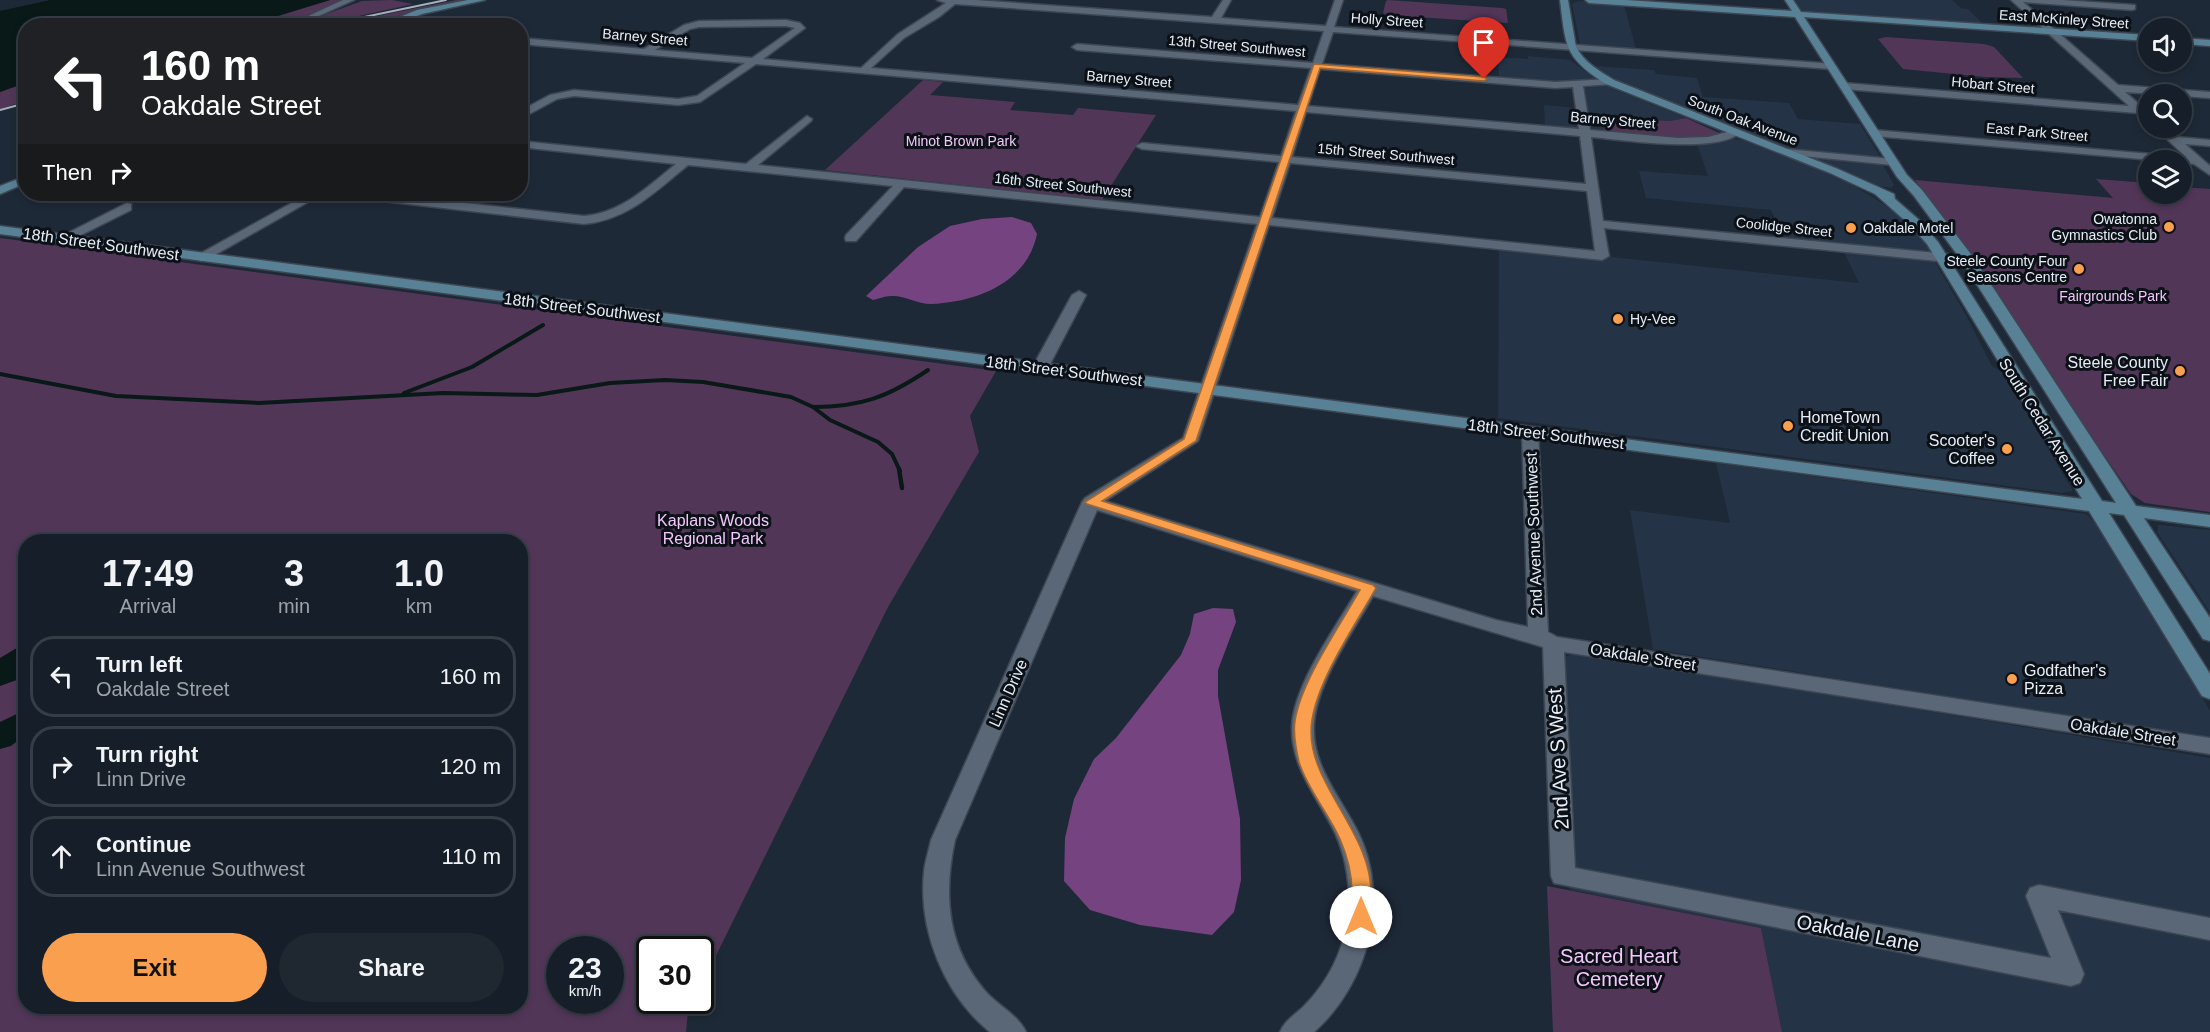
<!DOCTYPE html>
<html lang="en">
<head>
<meta charset="utf-8">
<style>
  body { margin:0; font-family:Arial,sans-serif; background:#1f2731; color:#f1f3f6; height:100vh; display:flex; flex-direction:column; font-size:22px; white-space:nowrap }
  * { box-sizing:border-box; margin:0 }
  p { font-size:20px; color:#9ea2a8 }
  .icon { flex:none; width:33px; height:33px; fill:none; stroke:currentColor; stroke-width:2; stroke-linecap:round; stroke-linejoin:round }
  .map { position:relative; flex:1; overflow:hidden }
  .side { position:absolute; left:18px; top:534px; width:510px; height:480px; display:flex; flex-direction:column; background:#161f29; border-radius:24px; box-shadow:0 3px 9px #0003,0 0 0 2px #353d46 }
  .side>* { flex:none }
  .hud { position:absolute; left:18px; top:18px; width:510px; height:183px; border-radius:24px; box-shadow:0 3px 9px #0003,0 0 0 2px #353d46; background:#202124; color:#fff; overflow:hidden }
  .fabs { position:absolute; left:2138px; top:18px; display:grid; gap:12px }
  .fabs a { display:grid; place-items:center; width:54px; height:54px; border-radius:50%; background:#161f29; box-shadow:0 3px 9px #0003,0 0 0 2px #353d46; font-size:30px }
  .speed { position:absolute; left:546px; top:936px; display:flex; gap:12px; font-size:30px; font-weight:700; text-align:center }
  .speed>* { display:grid; place-content:center; width:78px; height:78px; border-radius:50%; background:#161f29; box-shadow:0 3px 9px #0003,0 0 0 2px #353d46; line-height:1 }
  .speed small { font-size:15px; font-weight:400 }
  .speed .limit { border:3px solid #111; border-radius:9px; background:#fff; color:#111 }
  .pin { position:absolute; display:grid; place-items:center; width:51px; height:51px; color:#fff; margin:-62px -26px; border-radius:50% 50% 50% 0; rotate:-45deg; box-shadow:0 0 6px #0007 }
  .pin .icon { rotate:45deg }
  .me { position:absolute; width:66px; margin:-33px; rotate:0deg; stroke-linejoin:round; filter:drop-shadow(0 0 4px #0008) }
  .turn { display:flex; align-items:center; gap:21px; height:126px; padding:0 24px; font-size:27px }
  .turn .icon { width:78px; height:78px; stroke-width:2.5 }
  .turn b { display:block; font-size:42px; line-height:51px }
  .then { display:flex; align-items:center; height:57px; padding:0 24px; background:#0003; gap:12px; font-size:22px }
  .eta { display:flex; justify-content:space-evenly; align-items:center; height:102px; text-align:center }
  .eta b { font-size:36px; font-weight:700; line-height:42px }
  .cta { display:flex; gap:12px; margin-top:auto; padding:12px 24px }
  .cta a { flex:1; height:69px; border-radius:36px; background:#f99f4d; color:#111; font-size:24px; font-weight:700; line-height:69px; text-align:center }
  .cta a+a { background:#1f2731; color:#f1f3f6 }
  ul { padding:0; list-style:none }
  li { display:flex; align-items:center; gap:18px; height:81px; margin:0 12px 9px; padding:0 12px; border:3px solid #353d46; border-radius:24px }
  li div { flex:1 }
  li b { display:block; font-size:22px }
  li em { font-style:normal }
  .map>svg:first-child { display:block }
  .built { fill:#243346 }
  .green { fill:#523658; fill-rule:evenodd }
  .forest { fill:#754380 }
  .water { fill:#091917 }
  .lines { fill:none; stroke-linecap:round; stroke-linejoin:round }
  .stream-far1 { stroke:#091917; stroke-width:4 }
  .stream { stroke:#091917; stroke-width:4.5 }
  .street-casing { stroke:#3d4652; stroke-width:3 }
  .secondary-casing { stroke:#3d4652; stroke-width:3 }
  .street { fill:#5a6776; fill-rule:evenodd }
  .secondary { fill:#588195; fill-rule:evenodd }
  .rail { stroke:#a6aeba; stroke-width:2 }
  .route { fill:#f99f4d; stroke:#a26732; stroke-width:1.5 }
  .poi-dot { fill:#f99f4d; stroke:#0c1117; stroke-width:2 }
  .labels { text-anchor:middle; dominant-baseline:central; stroke-width:6; stroke-linejoin:round; paint-order:stroke }
  .far-street-label { font-size:14px; fill:#e7eef8; stroke:#0c1117 }
  .far-park-label { font-size:14px; fill:#f3c8fc; stroke:#0c1117 }
  .far-poi-label { font-size:14px; fill:#e7eef8; stroke:#0c1117; text-anchor:end }
  .street-label { font-size:16px; fill:#e7eef8; stroke:#0c1117 }
  .poi-label { font-size:16px; fill:#e7eef8; stroke:#0c1117; text-anchor:end }
  .park-label { font-size:16px; fill:#f3c8fc; stroke:#0c1117 }
  .near-street-label { font-size:20px; fill:#e7eef8; stroke:#0c1117 }
  .near-park-label { font-size:20px; fill:#f3c8fc; stroke:#0c1117 }
</style>
</head>
<body>
<div class="map">
<svg width="2210" height="1032" viewBox="0 0 2210 1032">
  <rect width="100%" height="100%" fill="#1e2937"/>
  <!-- built -->
  <g class="built">
    <path d="M1795,0h157l9,8 7,1 16,16 -174,-12 -8,-2z"/>
    <path d="M1578,1l46,4 12,44 -56,-5 -8,-40z"/>
    <path d="M1528,56l42,4 27,20 -37,2 -61,-4 -1,-21 30,2z"/>
    <path d="M1594,66l60,4 2,4 41,4 6,19 86,6 9,16 62,5 21,34 -83,-6 -11,-4 -158,-61z"/>
    <path d="M1607,86l14,6 65,26 -16,3 -68,-4 2,15 -59,-5 -1,-22 34,3 -2,-20z"/>
    <path d="M1733,139l11,1 52,20 53,23 25,15 27,18 19,18 11,15 -1,3 -144,-13 -15,-29 -125,-12 -7,-27 69,5 -11,-32z"/>
    <path d="M1820,158l62,5 12,22 -3,3 -16,-3 -60,-26z"/>
    <path d="M1499,250l97,10 16,-3 247,26 -15,-31 91,10 31,53 26,51 9,5 8,12 64,108 -12,2 -563,-75z"/>
    <path d="M1716,463l370,51 8,8 27,41 89,148v27l-557,-89 -23,-139 100,13z"/>
    <path d="M2159,525l51,5v82l-53,-80z"/>
    <path d="M1577,653l633,105v274h-428l-21,-104 -191,-38 -8,-229 2,-4z"/>
  </g>
  <!-- green -->
  <g class="green">
    <path d="M330,0h16l-46,19v3l17,3 -70,1z"/>
    <path d="M392,0l21,4 -86,19 -14,-4 49,-18z"/>
    <path d="M456,0h16l-72,15 -27,10 -35,-1z"/>
    <path d="M1388,0l114,8 4,1 2,14 -122,-8 -3,-2 3,-12z"/>
    <path d="M1886,37l98,7 10,3 29,31 -38,-1 -82,-8 -25,-30z"/>
    <path d="M923,80l20,2 -13,13 85,7 -5,8 63,5 5,-7 78,7 -54,85 -277,-30z"/>
    <path d="M25,83v18l-25,8v-17z"/>
    <path d="M1602,117l68,4 16,-3 33,15c-34,13 -79,2 -115,-1z"/>
    <path d="M2096,179l52,4v11h33v-7l29,2v323l-65,-9 -14,-9 -216,-314 198,18z"/>
    <path d="M0,238l996,133 -26,45 9,36 -91,155 -187,379 -1,-36h-50v50l43,1 -5,10 -2,21h-686zM26,542h494v464h-494zM560,950h50v50h-50z"/>
    <path d="M1547,886l214,42 21,104h-229z"/>
  </g>
  <!-- forest -->
  <g class="forest">
    <path d="M1012,217l19,6 6,11c-10,49 -60,68 -106,70 -14,0 -27,-9 -40,-8 -6,0 -13,3 -18,4l-7,-4 52,-49 32,-21 32,-7z"/>
    <path d="M1213,608l20,1 3,13 -18,48v26l22,123 1,61 -7,32 -22,23 -72,-10 -50,-15 -26,-29 1,-43 9,-39 20,-40 22,-21 65,-83 9,-21 4,-20z"/>
  </g>
  <!-- water -->
  <g class="water">
    <path d="M50,0h280l-83,25 -221,1 -1,57 -25,9v-81z"/>
    <path d="M25,643v34l-25,9v-28z"/>
    <path d="M25,710v25l-14,11 -11,3v-27z"/>
  </g>
  <g class="lines">
    <!-- stream-far1 -->
    <g class="stream-far1">
      <path d="M0,374l116,22 143,7 184,-10 94,2 73,-12 55,-3 38,2 88,15 22,10 17,13 48,22 14,12 8,17"/>
      <path d="M404,393l68,-26 71,-42"/>
      <path d="M813,407c48,0 75,-10 115,-37"/>
    </g>
    <!-- stream -->
    <path class="stream" d="M899,469l3,19"/>
    <defs>
      <g id="street">
        <path d="M343,0h11l-42,19 32,7 -34,-1 -8,-6z"/>
        <path d="M937,0h38l237,17 11,-17h8l-10,18 105,8 9,-26h8l-9,27 500,37v4l-3,1 -498,-37 -11,32 233,18 55,-3 5,3 -1,2 -31,2 7,44 88,8 30,-1 27,-7 5,3c-26,21 -115,7 -149,4l12,84 365,35 7,4 -7,4 -364,-36 5,28 -7,4 -333,-35 -71,216 -93,60 391,119 32,7 -6,-196 2,-3h12l2,3 10,201 9,5 653,101v16l-646,-102 11,216 476,90 -25,-62 4,-8 9,-3 171,33v22l-152,-30 26,64 -4,9 -9,3 -517,-103 -3,-7 -8,-229 -170,-51c-20,36 -56,86 -59,128 -3,41 27,74 44,108 33,67 10,152 -44,200h-34c5,-12 15,-17 24,-26 24,-24 39,-55 44,-88 3,-28 -1,-59 -13,-85 -17,-35 -45,-66 -43,-108 2,-40 44,-99 65,-134l-260,-81 -142,330c-12,56 -8,108 32,153 12,13 32,23 39,39h-36c-46,-37 -72,-102 -66,-160 1,-11 5,-22 7,-32l151,-338 3,-4 98,-60 74,-214 -353,-37 -48,54h-10l-1,-3 1,-3 47,-49 -205,-21c-32,26 -60,55 -104,59l-229,-26 -6,-4h33l202,22c38,-3 64,-30 92,-52l-156,-17v-6l226,23 61,-48 5,3 -1,2 -53,44 502,52 19,-55 -137,-13 -6,-3 6,-3 139,13 15,-45 -540,-47 -56,38 -22,3 -104,-9 -17,3 -37,20v-8l30,-16 24,-5 104,9 19,-3 48,-33 -225,-19v-6l124,11 40,-24 15,-4 87,-1 14,3 5,5 -42,31 98,9 37,-34 48,-31zM955,4l369,27 -11,32 -236,-19 -5,3 5,3 234,18 -13,37 -427,-37 33,-30 35,-21zM786,26l9,2 -43,30 -97,-8 35,-21 9,-2zM1320,69l235,19 18,-1 6,42 -271,-23zM1306,112l274,24 6,48 -294,-27zM1290,163l297,28 8,60 -323,-33z"/>
        <path d="M2011,0h51l73,5v4l-3,1 -109,-8 95,83 92,7v6l-85,-6 21,18 1,2 -5,3 -5,-2 -293,-24 -5,-3 5,-3 285,23z"/>
        <path d="M2155,128h11l11,9 33,3v6l-25,-2 25,22v9l-16,-11 -13,-1v-3h-28l-279,-24 -5,-3 5,-3 312,27z"/>
        <path d="M1786,149l107,10 6,3 -6,3 -111,-11v-4z"/>
        <path d="M308,194h14l-116,66 -5,1 -7,-4z"/>
        <path d="M127,203l4,1v6l-64,32 -5,1 -6,-4z"/>
        <path d="M1079,291l7,4 -38,73 -3,3h-10l-3,-3 40,-73z"/>
      </g>
      <g id="secondary">
        <path d="M468,0h17l-63,14 -31,12h-14l40,-16z"/>
        <path d="M1560,0h8l8,47c8,15 23,24 38,33l224,89 56,25 1,5 23,20 20,23 164,259 14,2 -154,-242 -48,-65 -17,-19 -102,-160 -206,-14 -4,-3h41l166,11 -7,-11h8l8,12 347,23v6l-344,-24 103,158 15,15 51,67 163,249 74,9v12l-66,-9 66,100v23l-7,-2 -79,-124 -15,-2 101,161v25l-8,-3 -113,-185 -2089,-277v-8l2082,273 -155,-255 -17,-19 -35,-31 -45,-21 -224,-89c-42,-27 -40,-37 -46,-84z"/>
        <path d="M2181,38l29,2v6l-29,-2z"/>
        <path d="M26,176v7l-26,11v-8z"/>
      </g>
    </defs>
    <!-- street casing -->
    <use href="#street" class="street-casing"/>
    <!-- secondary casing -->
    <use href="#secondary" class="secondary-casing"/>
    <!-- street -->
    <use href="#street" class="street"/>
    <!-- secondary -->
    <use href="#secondary" class="secondary"/>
    <!-- rail -->
    <g class="rail">
      <path d="M321,26l125,-26"/>
      <path d="M0,110l26,-7"/>
    </g>
  </g>
  <!-- route -->
  <path class="route" d="M1314,64l170,13 3,2 -3,2 -164,-13 -124,373 -94,60 271,84 3,3c-21,37 -58,91 -64,132 -10,61 61,110 59,176 0,9 1,19 -3,27l-7,3 -7,-3c-4,-10 -1,-20 -2,-31 0,-18 -5,-37 -12,-53 -12,-27 -32,-49 -41,-77 -3,-13 -6,-28 -4,-41 6,-40 45,-95 65,-131l-273,-86 -2,-2 99,-63z"/>
  <!-- markers -->
  <g class="poi-dot">
    <circle cx="2169" cy="227" r="6"/>
    <circle cx="1851" cy="228" r="6"/>
    <circle cx="2079" cy="269" r="6"/>
    <circle cx="1618" cy="319" r="6"/>
    <circle cx="2180" cy="371" r="6"/>
    <circle cx="1788" cy="426" r="6"/>
    <circle cx="2007" cy="449" r="6"/>
    <circle cx="2012" cy="679" r="6"/>
  </g>
  <g class="labels">
    <!-- far-street labels -->
    <g class="far-street-label">
      <text transform="translate(2064 19) rotate(4)">East McKinley Street</text>
      <text transform="translate(1387 20) rotate(4)">Holly Street</text>
      <text transform="translate(645 37) rotate(5)">Barney Street</text>
      <text transform="translate(1237 46) rotate(5)">13th Street Southwest</text>
      <text transform="translate(1129 79) rotate(5)">Barney Street</text>
      <text transform="translate(1993 85) rotate(5)">Hobart Street</text>
      <text transform="translate(1613 120) rotate(5)">Barney Street</text>
      <text transform="translate(1743 120) rotate(21)">South Oak Avenue</text>
      <text transform="translate(2037 132) rotate(5)">East Park Street</text>
      <text transform="translate(1386 154) rotate(5)">15th Street Southwest</text>
      <text transform="translate(1063 185) rotate(6)">16th Street Southwest</text>
      <text transform="translate(1784 227) rotate(6)">Coolidge Street</text>
    </g>
    <!-- far-park labels -->
    <g class="far-park-label">
      <text x="961" y="141">Minot Brown Park</text>
      <text x="2113" y="296">Fairgrounds Park</text>
    </g>
    <!-- far-poi labels -->
    <g class="far-poi-label">
      <text x="2157" y="219">Owatonna<tspan x="2157" dy="16">Gymnastics Club</tspan></text>
      <text x="1863" y="228" text-anchor="start">Oakdale Motel</text>
      <text x="2067" y="261">Steele County Four<tspan x="2067" dy="16">Seasons Centre</tspan></text>
      <text x="1630" y="319" text-anchor="start">Hy-Vee</text>
    </g>
    <!-- street labels -->
    <g class="street-label">
      <text transform="translate(101 244) rotate(8)">18th Street Southwest</text>
      <text transform="translate(582 308) rotate(7)">18th Street Southwest</text>
      <text transform="translate(1064 371) rotate(7)">18th Street Southwest</text>
      <text transform="translate(2042 422) rotate(58)">South Cedar Avenue</text>
      <text transform="translate(1546 434) rotate(7)">18th Street Southwest</text>
      <text transform="translate(1534 534) rotate(-92)">2nd Avenue Southwest</text>
      <text transform="translate(1643 657) rotate(9)">Oakdale Street</text>
      <text transform="translate(1008 693) rotate(-66)">Linn Drive</text>
      <text transform="translate(2123 732) rotate(9)">Oakdale Street</text>
    </g>
    <!-- poi labels -->
    <g class="poi-label">
      <text x="2168" y="362">Steele County<tspan x="2168" dy="18">Free Fair</tspan></text>
      <text x="1800" y="417" text-anchor="start">HomeTown<tspan x="1800" dy="18">Credit Union</tspan></text>
      <text x="1995" y="440">Scooter's<tspan x="1995" dy="18">Coffee</tspan></text>
      <text x="2024" y="670" text-anchor="start">Godfather's<tspan x="2024" dy="18">Pizza</tspan></text>
    </g>
    <!-- park labels -->
    <g class="park-label">
      <text x="713" y="520">Kaplans Woods<tspan x="713" dy="18">Regional Park</tspan></text>
    </g>
    <!-- near-street labels -->
    <g class="near-street-label">
      <text transform="translate(1558 759) rotate(-93)">2nd Ave S West</text>
      <text transform="translate(1858 933) rotate(11)">Oakdale Lane</text>
    </g>
    <!-- near-park labels -->
    <g class="near-park-label">
      <text x="1619" y="956">Sacred Heart<tspan x="1619" dy="23">Cemetery</tspan></text>
    </g>
  </g>
</svg>
<div class="fabs">
<a><svg class="icon" aria-label="sound" viewBox="0 0 24 24"><path d="M4 9h4l5-4v14l-5-4H4zM17 9q2 3 0 6"/></svg></a>
<a><svg class="icon" aria-label="search" viewBox="0 0 24 24"><circle cx="10" cy="10" r="6"/><path d="M15 15l6 6"/></svg></a>
<a><svg class="icon" aria-label="layers" viewBox="0 0 24 24"><path d="M12 4l9 5-9 5-9-5zM3 14l9 5 9-5"/></svg></a>
</div>
<div class="speed"><div>23<small>km/h</small></div><div class="limit">30</div></div>
<div class="pin" style="left:1484px;top:79px;background:#d93025"><svg class="icon" aria-label="arrive" viewBox="0 0 24 24"><path d="M6 21V4h12l-3 4 3 4H6"/></svg></div>
<svg class="me" style="left:1361px;top:917px" viewBox="-20 -20 40 40"><circle r="19" fill="#fff"/><path d="M0-13L10 11 0 6-10 11z" fill="#f99f4d"/></svg>
<div class="hud">
<div class="turn"><svg class="icon" aria-label="left" viewBox="0 0 24 24"><path d="M17 20v-9H6M10 6l-5 5 5 5"/></svg><div><b>160 m</b>Oakdale Street</div></div>
<div class="then">Then<svg class="icon" aria-label="right" viewBox="0 0 24 24"><path d="M7 20v-9h11M14 6l5 5-5 5"/></svg></div>
</div>
<section class="side">
<div class="eta">
<div><b>17:49</b><p>Arrival</p></div>
<div><b>3</b><p>min</p></div>
<div><b>1.0</b><p>km</p></div>
</div>
<ul>
<li><svg class="icon" aria-label="left" viewBox="0 0 24 24"><path d="M17 20v-9H6M10 6l-5 5 5 5"/></svg><div><b>Turn left</b><p>Oakdale Street</p></div><em>160 m</em></li>
<li><svg class="icon" aria-label="right" viewBox="0 0 24 24"><path d="M7 20v-9h11M14 6l5 5-5 5"/></svg><div><b>Turn right</b><p>Linn Drive</p></div><em>120 m</em></li>
<li><svg class="icon" aria-label="ahead" viewBox="0 0 24 24"><path d="M12 20V5M6 11l6-6 6 6"/></svg><div><b>Continue</b><p>Linn Avenue Southwest</p></div><em>110 m</em></li>
</ul>
<div class="cta"><a>Exit</a><a>Share</a></div>
</section>
</div>
</body>
</html>
